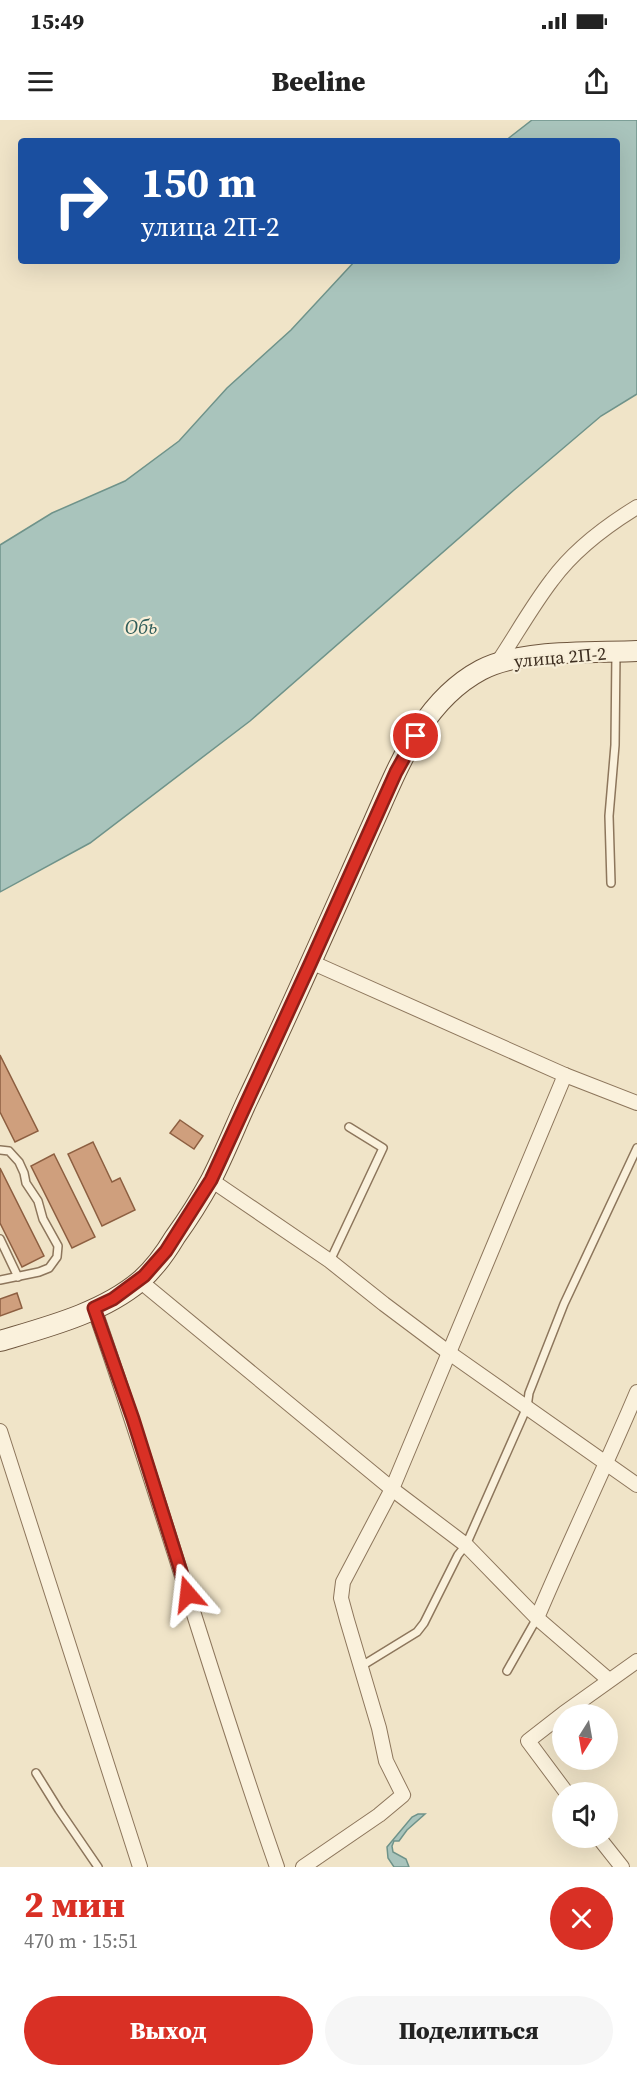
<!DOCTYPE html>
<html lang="ru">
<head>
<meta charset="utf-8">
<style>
  body { margin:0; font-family:"Source Serif 4",serif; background:#f6f6f6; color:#222; height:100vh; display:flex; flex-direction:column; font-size:22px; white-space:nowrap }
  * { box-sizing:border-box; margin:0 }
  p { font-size:20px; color:#767676 }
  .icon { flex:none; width:33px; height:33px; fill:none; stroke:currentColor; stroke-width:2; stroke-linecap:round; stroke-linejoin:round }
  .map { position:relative; height:1747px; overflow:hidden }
  .panel { display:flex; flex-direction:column; background:#fff; flex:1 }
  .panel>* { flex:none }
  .guide { position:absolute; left:18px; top:18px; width:602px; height:126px; border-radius:6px; box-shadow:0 6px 24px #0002; background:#1a4fa0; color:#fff; overflow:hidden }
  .needle { width:39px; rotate:191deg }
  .buttons { position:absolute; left:552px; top:1584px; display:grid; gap:12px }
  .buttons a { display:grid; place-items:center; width:66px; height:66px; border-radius:50%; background:#fff; box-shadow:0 6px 24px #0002; font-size:30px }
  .pin { position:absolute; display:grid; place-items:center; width:51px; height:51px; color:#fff; margin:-26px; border:3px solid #fff; border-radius:50%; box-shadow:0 2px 6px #0007 }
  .me { position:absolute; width:66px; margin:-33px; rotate:343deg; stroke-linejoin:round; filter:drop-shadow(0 0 4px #0008) }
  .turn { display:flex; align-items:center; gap:21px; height:126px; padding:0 24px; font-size:27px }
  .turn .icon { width:78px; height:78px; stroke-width:2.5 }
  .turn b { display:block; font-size:42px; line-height:51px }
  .round { display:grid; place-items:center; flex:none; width:63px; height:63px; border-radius:32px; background:#f6f6f6 }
  .head { display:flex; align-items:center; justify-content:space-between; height:102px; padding:0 24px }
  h1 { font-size:36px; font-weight:800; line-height:45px; color:#d93025 }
  .button { display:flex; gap:12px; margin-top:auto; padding:12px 24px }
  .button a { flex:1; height:69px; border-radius:36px; background:#d93025; color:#fff; font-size:24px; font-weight:800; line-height:69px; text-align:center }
  .button a+a { background:#f6f6f6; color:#222 }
  .status { display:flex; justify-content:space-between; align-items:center; height:42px; padding:0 30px; background:#fff; direction:ltr }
  .status svg { height:16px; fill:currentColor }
  header { display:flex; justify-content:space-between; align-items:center; height:78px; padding:0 24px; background:#fff; font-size:27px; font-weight:800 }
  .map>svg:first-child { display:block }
  .water { fill:#a9c4bc; stroke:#6f938a; stroke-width:1.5 }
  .building { fill:#cf9f7d; stroke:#8d5f41; stroke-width:1.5 }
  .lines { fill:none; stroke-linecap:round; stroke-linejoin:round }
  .lane-casing { stroke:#8d765c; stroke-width:10 }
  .street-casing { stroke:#8d765c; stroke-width:16 }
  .secondary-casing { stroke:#6f573f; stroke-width:22 }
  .lane { stroke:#faf1dc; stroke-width:7 }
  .street { stroke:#faf1dc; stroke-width:14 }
  .secondary { stroke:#faf1dc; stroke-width:20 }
  .route-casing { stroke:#8d1f18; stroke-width:15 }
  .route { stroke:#d93025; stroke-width:10 }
  .labels { text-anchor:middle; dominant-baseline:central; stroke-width:4.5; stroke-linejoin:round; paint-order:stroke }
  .street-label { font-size:18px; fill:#3d2e20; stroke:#f7eed8 }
  .water-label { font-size:20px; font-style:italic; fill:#2f5d5a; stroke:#f7eed8 }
</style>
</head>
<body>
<div class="status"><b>15:49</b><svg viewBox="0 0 49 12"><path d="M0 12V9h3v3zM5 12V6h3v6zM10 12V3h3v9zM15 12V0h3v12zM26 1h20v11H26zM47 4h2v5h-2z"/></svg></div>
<header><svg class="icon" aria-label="menu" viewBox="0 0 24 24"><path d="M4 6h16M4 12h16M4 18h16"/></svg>Beeline<svg class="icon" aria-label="share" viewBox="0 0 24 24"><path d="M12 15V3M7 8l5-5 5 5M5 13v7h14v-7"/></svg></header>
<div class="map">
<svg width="637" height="1747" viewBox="0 0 637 1747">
  <rect width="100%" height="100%" fill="#f0e4c8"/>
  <!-- water -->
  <g class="water">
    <path d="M532,0h105v274l-36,22 -87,74 -264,231 -160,122 -90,49v-347l52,-32 73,-32 54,-40 48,-53 64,-58 64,-69h261v-120h-111z"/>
    <path d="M418,1694h7l-18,16 -8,11h-5l-2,5 1,6 13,7 3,8h-15l-6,-9 -1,-11 25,-30z"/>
  </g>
  <!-- building -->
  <g class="building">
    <path d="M0,935l38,76 -23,11 -15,-30z"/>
    <path d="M180,1000l23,16 -9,13 -24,-16z"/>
    <path d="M93,1022l19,40 8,-4 15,32 -33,16 -34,-72z"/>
    <path d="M54,1034l41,83 -23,11 -41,-82z"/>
    <path d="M0,1048l44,88 -22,11 -22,-44z"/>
    <path d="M17,1173l5,15 -22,8v-17z"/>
  </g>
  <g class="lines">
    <defs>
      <g id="lane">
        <path d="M611,763l-2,-67 6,-71 1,-93"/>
        <path d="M0,1030l9,1 10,11 5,11 2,10 12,18 5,18 15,27 -1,11 -8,11 -10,4 -39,8"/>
        <path d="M0,1119l18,38"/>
        <path d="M330,1141l53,-113 -34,-21"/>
        <path d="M360,1547l57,-35 7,-9 34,-68 8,-10 61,-138 2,-14 35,-89 73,-156"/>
        <path d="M507,1551l30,-53"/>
        <path d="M36,1653l23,37 39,57"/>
      </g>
      <g id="street">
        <path d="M498,542c18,-27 34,-56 54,-82 22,-30 54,-54 85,-73"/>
        <path d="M311,842l254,113 72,28"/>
        <path d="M211,1060l119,81 54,43 64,48 189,133"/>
        <path d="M140,1161l252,208 74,56 71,73 72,62"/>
        <path d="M94,1188c65,185 118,374 183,559"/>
        <path d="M0,1311l140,436"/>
        <path d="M537,1498c32,-76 68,-150 100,-226"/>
        <path d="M566,1672l-38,-51 36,-28 73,-52"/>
        <path d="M599,1718l23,29"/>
        <path d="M303,1747l76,-52 24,-20 -17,-34 -7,-33 -32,-108 -6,-22 2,-16 49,-93 173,-414"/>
      </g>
      <path id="secondary" d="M0,1221c47,-14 102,-28 140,-60 14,-12 26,-29 35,-44 13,-18 25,-37 36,-57 13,-25 24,-53 36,-79 44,-92 85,-186 127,-280 25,-56 49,-120 107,-151 39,-21 111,-17 156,-19"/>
    </defs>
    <!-- lane casing -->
    <use href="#lane" class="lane-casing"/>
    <!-- street casing -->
    <use href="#street" class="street-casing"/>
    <!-- secondary casing -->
    <use href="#secondary" class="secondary-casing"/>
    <!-- lane -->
    <use href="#lane" class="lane"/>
    <!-- street -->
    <use href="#street" class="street"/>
    <!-- secondary -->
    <use href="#secondary" class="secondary"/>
  </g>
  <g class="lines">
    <defs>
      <path id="route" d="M188,1474l-55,-175 -39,-111 19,-9 31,-23 22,-25 45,-71 100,-218 85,-190 20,-36"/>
    </defs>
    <!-- route casing -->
    <use href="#route" class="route-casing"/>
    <!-- route -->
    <use href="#route" class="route"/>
  </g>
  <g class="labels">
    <!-- street labels -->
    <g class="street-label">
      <text transform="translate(560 537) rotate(-5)">улица 2П-2</text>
    </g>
    <!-- water labels -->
    <g class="water-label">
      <text x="141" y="507">Обь</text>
    </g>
  </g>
</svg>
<div class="buttons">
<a><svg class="needle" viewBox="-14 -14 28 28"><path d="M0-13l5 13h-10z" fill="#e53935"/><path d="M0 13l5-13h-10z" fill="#767676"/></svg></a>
<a><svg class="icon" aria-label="sound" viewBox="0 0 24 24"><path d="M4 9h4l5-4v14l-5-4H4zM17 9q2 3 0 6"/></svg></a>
</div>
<div class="pin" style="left:416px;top:616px;background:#d93025"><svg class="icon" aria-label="arrive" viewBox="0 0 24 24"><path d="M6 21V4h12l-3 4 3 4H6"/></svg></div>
<svg class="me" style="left:188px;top:1474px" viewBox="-20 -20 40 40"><path d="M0-17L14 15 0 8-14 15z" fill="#d93025" stroke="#fff" stroke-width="4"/></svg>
<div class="guide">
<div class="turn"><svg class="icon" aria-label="right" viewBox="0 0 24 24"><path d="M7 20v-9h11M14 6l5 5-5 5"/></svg><div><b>150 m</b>улица 2П-2</div></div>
</div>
</div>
<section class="panel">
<div class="head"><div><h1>2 мин</h1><p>470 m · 15:51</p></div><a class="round" style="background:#d93025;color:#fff"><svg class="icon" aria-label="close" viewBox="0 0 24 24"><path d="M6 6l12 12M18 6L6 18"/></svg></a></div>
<div class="button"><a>Выход</a><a>Поделиться</a></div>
</section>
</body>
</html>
